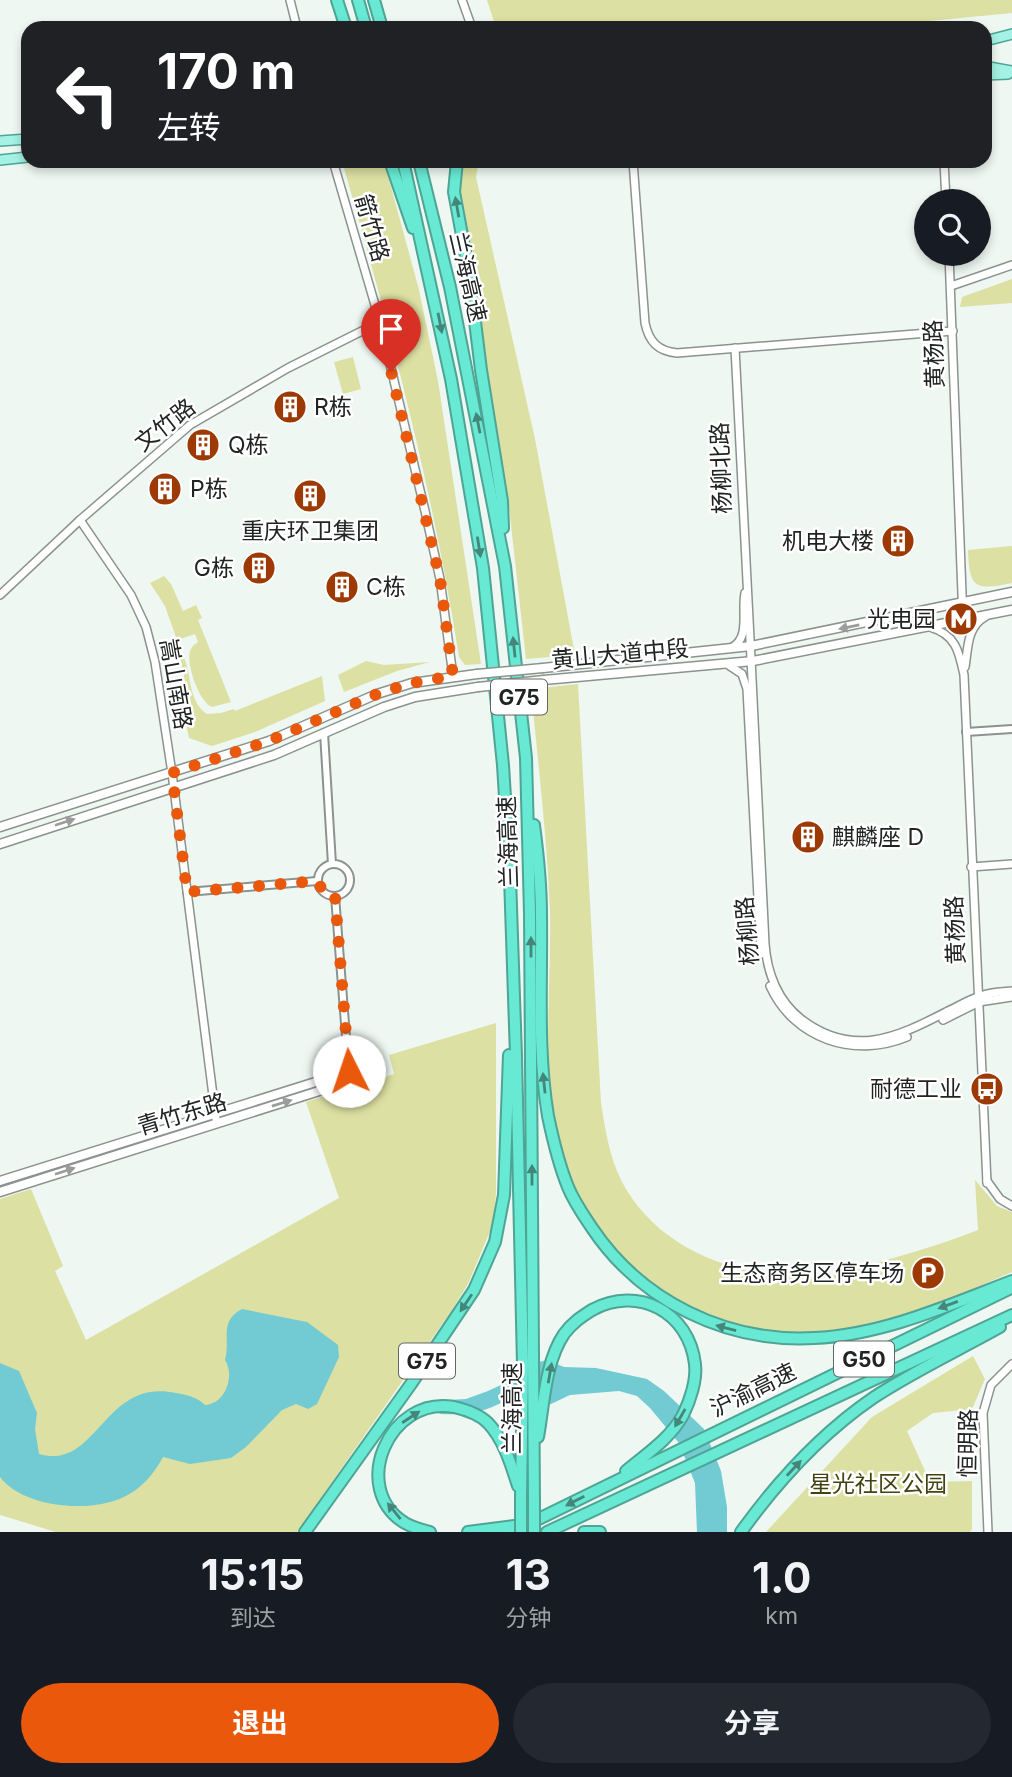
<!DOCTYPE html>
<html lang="zh">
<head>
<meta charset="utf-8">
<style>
  body { margin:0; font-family:Inter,"Noto Sans SC",sans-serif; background:#242831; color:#f1f3f6; height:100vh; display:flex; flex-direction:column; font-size:26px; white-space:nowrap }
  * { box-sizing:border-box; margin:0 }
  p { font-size:23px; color:#9ea1a6 }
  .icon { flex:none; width:38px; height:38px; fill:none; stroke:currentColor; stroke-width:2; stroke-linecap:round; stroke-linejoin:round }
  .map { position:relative; height:1532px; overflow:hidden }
  .details { display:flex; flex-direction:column; background:#171b24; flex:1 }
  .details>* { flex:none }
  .banner { position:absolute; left:21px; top:21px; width:971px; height:147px; border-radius:21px; box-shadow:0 4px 10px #0003; background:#202124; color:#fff; overflow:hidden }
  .controls { position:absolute; left:914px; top:189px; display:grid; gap:14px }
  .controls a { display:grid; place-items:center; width:77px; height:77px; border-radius:50%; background:#171b24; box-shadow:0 4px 10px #0003; font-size:35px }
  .pin { position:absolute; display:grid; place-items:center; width:60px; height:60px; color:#fff; margin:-72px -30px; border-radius:50% 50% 50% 0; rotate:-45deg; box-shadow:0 0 7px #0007 }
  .pin .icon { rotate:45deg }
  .me { position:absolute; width:77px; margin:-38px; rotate:356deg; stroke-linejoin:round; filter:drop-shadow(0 0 5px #0008) }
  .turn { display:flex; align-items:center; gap:24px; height:147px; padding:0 21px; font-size:32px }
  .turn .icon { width:91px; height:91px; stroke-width:2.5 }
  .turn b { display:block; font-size:49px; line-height:60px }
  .eta { display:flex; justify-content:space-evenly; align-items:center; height:119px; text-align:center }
  .eta b { font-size:42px; font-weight:700; line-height:49px }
  .cta { display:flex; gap:14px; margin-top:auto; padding:14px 21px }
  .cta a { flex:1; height:80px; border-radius:42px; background:#ea580c; color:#fff; font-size:28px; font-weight:700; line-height:80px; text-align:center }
  .cta a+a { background:#242831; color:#f1f3f6 }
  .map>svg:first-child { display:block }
  .green { fill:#dce0a2 }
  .water { fill:#72cad2 }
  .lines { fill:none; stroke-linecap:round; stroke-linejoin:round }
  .minor-casing { stroke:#8b938e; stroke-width:10 }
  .tertiary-casing { stroke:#8b938e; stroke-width:10 }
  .secondary-casing { stroke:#8b938e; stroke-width:11 }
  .primary-casing { stroke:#4ea495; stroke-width:12 }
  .motorway-casing { stroke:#4ea495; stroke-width:14 }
  .minor { stroke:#fff; stroke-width:6 }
  .tertiary { stroke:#fff; stroke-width:7 }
  .secondary { stroke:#fff; stroke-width:8 }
  .primary { stroke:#a4f2e5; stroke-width:9 }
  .motorway { stroke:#67e9d3; stroke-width:10 }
  .secondary-bridge-casing { stroke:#8b938e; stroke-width:11; stroke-linecap:butt }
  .motorway-bridge-casing { stroke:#4ea495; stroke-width:14; stroke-linecap:butt }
  .secondary-bridge { stroke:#fff; stroke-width:8 }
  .motorway-bridge { stroke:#67e9d3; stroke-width:10 }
  .oneway { fill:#44867a }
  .oneway2 { fill:#9b9c9c }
  .route { stroke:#ea580c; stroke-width:12; stroke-dasharray:0 21.6 }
  .labels { text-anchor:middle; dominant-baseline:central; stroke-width:5; stroke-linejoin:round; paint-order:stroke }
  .shield { fill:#fff; stroke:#646664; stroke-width:2 }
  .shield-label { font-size:21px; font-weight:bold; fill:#212422 }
  .street-label { font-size:23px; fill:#212422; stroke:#fff }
  .poi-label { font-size:23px; fill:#212422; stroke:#fff; text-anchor:start }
  .park-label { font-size:23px; fill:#424412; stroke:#fff }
</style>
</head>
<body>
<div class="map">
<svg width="1012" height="1532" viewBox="0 0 1012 1532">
  <rect width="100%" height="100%" fill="#eef7f1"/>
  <!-- green -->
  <g class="green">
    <path d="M487,0h525v13l-155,15h-361z"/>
    <path d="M342,161h42l35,129 19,91 43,283 -16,1 -6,-8c-26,-168 -70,-332 -117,-496z"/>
    <path d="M461,161h18l-3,16 59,262 40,216 -49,4 -18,-161 -50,-305z"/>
    <path d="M1012,279v24l-52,4 2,-10z"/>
    <path d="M353,357l8,32 -18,5 -9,-32z"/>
    <path d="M1012,546v37c-37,8 -43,5 -44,-33z"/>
    <path d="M164,576l7,8 12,27 13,-6 6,13 -4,2 33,82 -19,5c-13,-5 -26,-43 -22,-56 2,-5 4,-6 8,-9l-3,-8 -18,6 -12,-34 -15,-23z"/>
    <path d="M177,649c17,10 7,51 30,65l14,-1 13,-4 1,2 87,-35 3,25 -70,31 -43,14 -23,-8 -4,-19 -1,-46z"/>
    <path d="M366,661l18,4 46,-3 -33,9 -53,21 -6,-17z"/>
    <path d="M578,684l23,419c4,25 8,53 20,77 38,75 130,103 210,96 13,-2 27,-8 41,-12 36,-10 71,-20 106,-34l-3,-50 22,26 15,6v60c-46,20 -94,42 -143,53 -135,32 -268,-39 -307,-173 -23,-78 -10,-162 -12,-242 -3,-73 -12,-147 -19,-221z"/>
    <path d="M496,1023v171l-3,30 -25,60 -16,26 -155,222h-241l-56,-17v-316l31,-10 32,77 -8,5 31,69 253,-142 -33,-96 88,-28 -5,-19z"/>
    <path d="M973,1356l12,23 -13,30 -39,4 -26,18 23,51 42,-1v48l-2,3h-204l106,-115z"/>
  </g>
  <!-- water -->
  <g class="water">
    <path d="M242,1309l65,13 31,23 1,12 -22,47 -9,5 -12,-5 -14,6 -36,37 -15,11 -41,6 -27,-7c-7,13 -18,28 -32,36 -33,22 -107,16 -131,-16v-114l19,8 18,42 -2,16 4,25c59,17 64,-77 137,-61 11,2 21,4 29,12 21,-1 30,-30 20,-45 6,-21 -7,-38 17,-51z"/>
    <path d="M547,1360l17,7 32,1 51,11 17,12 40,38 17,42 6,36v25h-30l-2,-49 -16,-40 -29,-35 -13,-12 -18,-5 -49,4 -19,9 -36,1 -8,-5c-25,13 -39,15 -67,14l-9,-13 35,-2 22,-8 15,-7 14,-17z"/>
  </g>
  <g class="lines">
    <defs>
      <g id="minor">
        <path d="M966,732l46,-3"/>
        <path d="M324,733l8,131"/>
        <circle cx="334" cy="880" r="16"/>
        <path d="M187,892l130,-11"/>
        <path d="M335,896l14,179"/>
      </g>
      <g id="tertiary">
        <path d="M290,0l7,28"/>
        <path d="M462,0l10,28"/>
        <path d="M333,161l47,161 45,189 15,68 13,97"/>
        <path d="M633,161l12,162c4,19 13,28 32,30l276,-22"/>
        <path d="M944,161l2,40"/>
        <path d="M949,254l14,366"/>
        <path d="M951,286l61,-21"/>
        <path d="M735,348c11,199 20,397 30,596 2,29 13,57 36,75 51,39 95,19 145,-7 11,-5 22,-12 34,-16 11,-4 21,-4 32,-5"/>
        <path d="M80,520l51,75 15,32 9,35 17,111 44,346"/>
        <path d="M0,595l80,-75 110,-95 98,-57 92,-46"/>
        <path d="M930,627c26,8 29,24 34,48l23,508"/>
        <path d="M731,648c20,-10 10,-36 14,-55"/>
        <path d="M727,664l15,10 5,15 14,265"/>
        <path d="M965,667c3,-19 2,-40 20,-50"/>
        <path d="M971,867l41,-3"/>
        <path d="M770,986c24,53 84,73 137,51"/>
        <path d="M943,1020l36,-18 33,-5"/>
        <path d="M987,1181l13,18 12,7"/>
        <path d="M988,1532l-5,-119 8,-28 21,-21"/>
      </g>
      <g id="secondary">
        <path d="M543,668l208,-22 261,-54"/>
        <path d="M544,680l209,-19 259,-51"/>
        <path d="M0,827l269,-86 108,-47 35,-11 65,-9"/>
        <path d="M0,844l274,-89 110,-48 31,-10 63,-10"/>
        <path d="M0,1181l373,-117 3,9 -376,119"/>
      </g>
      <g id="primary">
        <path d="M985,41l27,-7"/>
        <path d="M985,65l4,2 23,4"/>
        <path d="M985,75l23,-1"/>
        <path d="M0,141l28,-2"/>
        <path d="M0,160l28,-3"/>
      </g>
      <g id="motorway">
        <path d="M337,0l9,28"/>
        <path d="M358,0l8,28"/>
        <path d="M374,0l8,28"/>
        <path d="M390,161l23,67"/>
        <path d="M403,161l48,218 32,189 20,197 7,112 6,179 7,309 -2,132"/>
        <path d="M419,161l31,126 55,279 21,192 4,155 4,589"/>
        <path d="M457,161l-3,31 15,81 12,97 21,131 1,27"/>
        <path d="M534,825c4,30 7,60 7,90 1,67 -4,135 7,201 5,24 11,49 20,71 6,15 16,29 24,41 49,73 134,115 222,110 69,-3 135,-33 198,-57"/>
        <path d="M538,1437c6,-33 7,-75 26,-103 8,-11 17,-17 28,-24 46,-25 97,2 103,54 2,16 -5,37 -12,51 -13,24 -38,40 -57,56"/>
        <path d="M305,1532l106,-148 63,-94 21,-48 9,-47 5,-140"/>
        <path d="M430,1532c-8,-2 -18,-5 -25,-9 -56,-34 -16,-128 49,-116 13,3 25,7 34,16 16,17 23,41 30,63"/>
        <path d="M468,1532l53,-7"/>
        <path d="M512,1532l497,-243"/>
        <path d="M547,1532l465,-217"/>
        <path d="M584,1532h16"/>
        <path d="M741,1532c36,-50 81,-99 132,-134 39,-26 86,-48 127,-71"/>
      </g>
    </defs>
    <!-- minor casing -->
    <use href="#minor" class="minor-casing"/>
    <!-- tertiary casing -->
    <use href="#tertiary" class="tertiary-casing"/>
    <!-- secondary casing -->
    <use href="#secondary" class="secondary-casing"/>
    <!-- primary casing -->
    <use href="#primary" class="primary-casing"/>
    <!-- motorway casing -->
    <use href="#motorway" class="motorway-casing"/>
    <!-- minor -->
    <use href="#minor" class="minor"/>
    <!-- tertiary -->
    <use href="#tertiary" class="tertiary"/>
    <!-- secondary -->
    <use href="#secondary" class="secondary"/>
    <!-- primary -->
    <use href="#primary" class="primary"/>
    <!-- motorway -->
    <use href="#motorway" class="motorway"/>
    <defs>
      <g id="secondary-bridge">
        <path d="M477,674l66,-6"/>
        <path d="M478,687l66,-7"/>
      </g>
      <g id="motorway-bridge">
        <path d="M521,1532v-35"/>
        <path d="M534,1532v-30"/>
      </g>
    </defs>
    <!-- secondary-bridge casing -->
    <use href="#secondary-bridge" class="secondary-bridge-casing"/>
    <!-- motorway-bridge casing -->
    <use href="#motorway-bridge" class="motorway-bridge-casing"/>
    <!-- secondary-bridge -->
    <use href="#secondary-bridge" class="secondary-bridge"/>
    <!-- motorway-bridge -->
    <use href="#motorway-bridge" class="motorway-bridge"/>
  </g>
  <!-- one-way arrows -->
  <defs><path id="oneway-solid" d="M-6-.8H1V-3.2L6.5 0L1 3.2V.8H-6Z" transform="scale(1.75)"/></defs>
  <g class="oneway">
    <use href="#oneway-solid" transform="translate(457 207) rotate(-100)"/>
    <use href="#oneway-solid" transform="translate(440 323) rotate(79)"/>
    <use href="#oneway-solid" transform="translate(478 423) rotate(-101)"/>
    <use href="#oneway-solid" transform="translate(479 547) rotate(81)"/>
    <use href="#oneway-solid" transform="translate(514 647) rotate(-96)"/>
    <use href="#oneway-solid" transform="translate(531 947) rotate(-90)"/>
    <use href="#oneway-solid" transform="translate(544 1083) rotate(-96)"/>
    <use href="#oneway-solid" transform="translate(532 1175) rotate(-90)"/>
    <use href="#oneway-solid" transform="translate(466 1303) rotate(124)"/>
    <use href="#oneway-solid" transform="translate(948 1305) rotate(160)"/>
    <use href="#oneway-solid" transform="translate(726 1328) rotate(-165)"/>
    <use href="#oneway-solid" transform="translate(550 1373) rotate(-80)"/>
    <use href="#oneway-solid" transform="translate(411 1417) rotate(-33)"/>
    <use href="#oneway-solid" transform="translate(680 1418) rotate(120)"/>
    <use href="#oneway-solid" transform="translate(794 1468) rotate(-47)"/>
    <use href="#oneway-solid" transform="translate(575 1501) rotate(153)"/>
    <use href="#oneway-solid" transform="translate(394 1511) rotate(-129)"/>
  </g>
  <g class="oneway2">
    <use href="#oneway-solid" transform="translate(849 627) rotate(168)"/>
    <use href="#oneway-solid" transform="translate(65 822) rotate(-18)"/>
    <use href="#oneway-solid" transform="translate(282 1103) rotate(-17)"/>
    <use href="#oneway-solid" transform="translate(65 1171) rotate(-18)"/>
  </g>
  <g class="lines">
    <!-- route -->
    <path class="route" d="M349,1071l-14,-175 -10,-2 -8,-13 -130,11 -15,-119 97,-32 108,-47 35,-11 41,-7 -13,-97 -49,-208"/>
  </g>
  <!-- icons -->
  <defs>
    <symbol id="building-disc" viewBox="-11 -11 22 22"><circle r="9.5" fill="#9d3903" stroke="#fff"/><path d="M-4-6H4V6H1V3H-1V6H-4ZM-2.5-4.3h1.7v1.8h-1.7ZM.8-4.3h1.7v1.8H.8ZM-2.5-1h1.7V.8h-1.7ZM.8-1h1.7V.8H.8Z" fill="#fff"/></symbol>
    <symbol id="metro-disc" viewBox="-11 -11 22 22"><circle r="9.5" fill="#9d3903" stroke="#fff"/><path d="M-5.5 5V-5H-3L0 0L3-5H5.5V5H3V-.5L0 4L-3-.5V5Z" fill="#fff"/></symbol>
    <symbol id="bus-disc" viewBox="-11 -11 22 22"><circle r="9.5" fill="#9d3903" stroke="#fff"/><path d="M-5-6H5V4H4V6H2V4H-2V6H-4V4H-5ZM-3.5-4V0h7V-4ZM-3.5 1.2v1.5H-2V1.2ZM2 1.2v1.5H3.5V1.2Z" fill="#fff"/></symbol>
    <symbol id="parking-disc" viewBox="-11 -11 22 22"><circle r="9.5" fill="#9d3903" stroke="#fff"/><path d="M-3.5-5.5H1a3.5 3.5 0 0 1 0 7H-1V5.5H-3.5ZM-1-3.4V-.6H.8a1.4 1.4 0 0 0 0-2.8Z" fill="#fff"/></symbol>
  </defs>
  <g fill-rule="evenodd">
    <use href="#building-disc" x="271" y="388" width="38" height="38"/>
    <use href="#building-disc" x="184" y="426" width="38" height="38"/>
    <use href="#building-disc" x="146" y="470" width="38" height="38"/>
    <use href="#building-disc" x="291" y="477" width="38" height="38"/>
    <use href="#building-disc" x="879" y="522" width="38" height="38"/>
    <use href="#building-disc" x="240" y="549" width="38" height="38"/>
    <use href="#building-disc" x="323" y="568" width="38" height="38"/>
    <use href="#metro-disc" x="942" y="600" width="38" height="38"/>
    <use href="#building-disc" x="789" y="818" width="38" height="38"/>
    <use href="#bus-disc" x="968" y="1070" width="38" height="38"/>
    <use href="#parking-disc" x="909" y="1254" width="38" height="38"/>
  </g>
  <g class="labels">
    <!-- shield labels -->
    <g class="shield">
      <rect x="491" y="679.5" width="56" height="35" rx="5"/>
      <rect x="834" y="1341.5" width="60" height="35" rx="5"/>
      <rect x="399" y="1343.5" width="56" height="35" rx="5"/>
    </g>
    <g class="shield-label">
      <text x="519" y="697">G75</text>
      <text x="864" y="1359">G50</text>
      <text x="427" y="1361">G75</text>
    </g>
    <!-- street labels -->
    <g class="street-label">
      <text transform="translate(372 228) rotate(74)">箭竹路</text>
      <text transform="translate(468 277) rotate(77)">兰海高速</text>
      <text transform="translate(934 354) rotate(-92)">黄杨路</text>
      <text transform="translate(165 425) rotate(-38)">文竹路</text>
      <text transform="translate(721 468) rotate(-92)">杨柳北路</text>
      <text transform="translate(620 654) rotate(-5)">黄山大道中段</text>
      <text transform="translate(176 684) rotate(80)">嵩山南路</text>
      <text transform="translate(508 842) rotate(-92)">兰海高速</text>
      <text transform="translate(955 930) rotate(-92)">黄杨路</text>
      <text transform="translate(747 931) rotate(-95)">杨柳路</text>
      <text transform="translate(182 1114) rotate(-17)">青竹东路</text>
      <text transform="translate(753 1390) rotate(-26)">沪渝高速</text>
      <text transform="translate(512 1408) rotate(-90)">兰海高速</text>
      <text transform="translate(968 1443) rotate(-89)">恒明路</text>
    </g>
    <!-- poi labels -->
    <g class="poi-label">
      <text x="314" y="407">R栋</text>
      <text x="228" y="445">Q栋</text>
      <text x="190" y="489">P栋</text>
      <text x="310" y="531" text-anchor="middle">重庆环卫集团</text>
      <text x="874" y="541" text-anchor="end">机电大楼</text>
      <text x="234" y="568" text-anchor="end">G栋</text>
      <text x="366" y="587">C栋</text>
      <text x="936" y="619" text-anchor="end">光电园</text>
      <text x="832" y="837">麒麟座 D</text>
      <text x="962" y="1089" text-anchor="end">耐德工业</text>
      <text x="904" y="1273" text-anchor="end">生态商务区停车场</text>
    </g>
    <!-- park labels -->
    <g class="park-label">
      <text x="878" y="1484">星光社区公园</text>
    </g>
  </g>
</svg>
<div class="controls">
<a><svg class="icon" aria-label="search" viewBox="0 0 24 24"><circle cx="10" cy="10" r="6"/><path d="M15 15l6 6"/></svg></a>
</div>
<div class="pin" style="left:391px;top:371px;background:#d93025"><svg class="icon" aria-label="arrive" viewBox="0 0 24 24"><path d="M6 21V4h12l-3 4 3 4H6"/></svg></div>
<svg class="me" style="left:349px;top:1071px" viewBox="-20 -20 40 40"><circle r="19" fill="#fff"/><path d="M0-13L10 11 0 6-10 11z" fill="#ea580c"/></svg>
<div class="banner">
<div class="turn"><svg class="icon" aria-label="left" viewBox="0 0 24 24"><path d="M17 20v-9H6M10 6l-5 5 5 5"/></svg><div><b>170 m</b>左转</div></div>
</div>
</div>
<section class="details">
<div class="eta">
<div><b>15:15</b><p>到达</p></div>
<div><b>13</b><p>分钟</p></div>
<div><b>1.0</b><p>km</p></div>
</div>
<div class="cta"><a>退出</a><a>分享</a></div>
</section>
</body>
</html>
